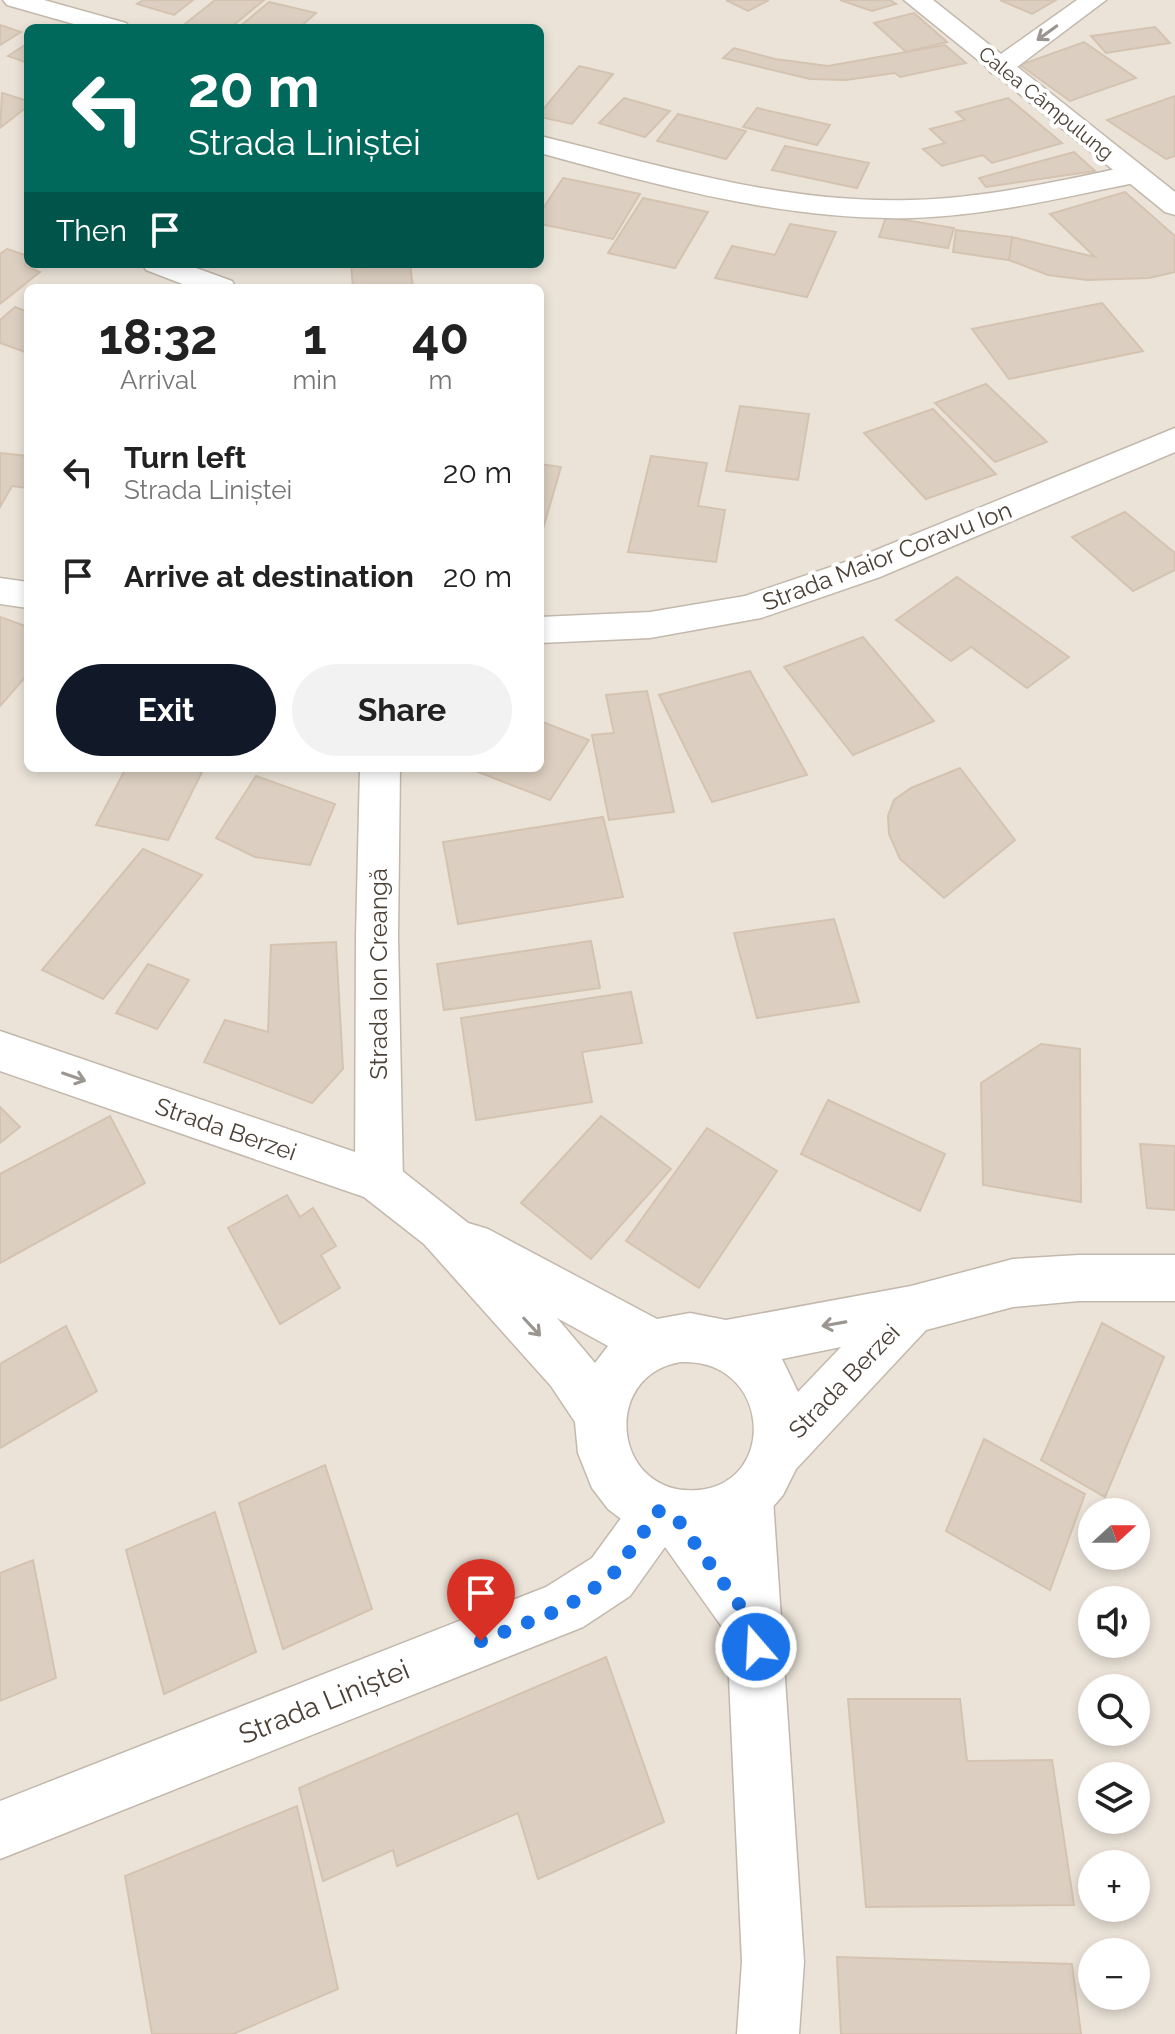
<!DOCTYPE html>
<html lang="en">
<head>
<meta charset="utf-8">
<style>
  body { margin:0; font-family:Raleway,sans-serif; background:#f2f2f2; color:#222; height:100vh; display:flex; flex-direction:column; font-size:30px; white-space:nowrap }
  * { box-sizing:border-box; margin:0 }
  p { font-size:26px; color:#767676 }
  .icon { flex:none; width:44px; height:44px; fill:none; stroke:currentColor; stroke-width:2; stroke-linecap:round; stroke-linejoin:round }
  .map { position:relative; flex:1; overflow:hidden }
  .sheet { position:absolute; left:24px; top:284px; width:520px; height:488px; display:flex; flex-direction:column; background:#fff; border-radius:12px; box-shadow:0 4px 12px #0003 }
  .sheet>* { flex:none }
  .banner { position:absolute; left:24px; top:24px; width:520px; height:244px; border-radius:12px; box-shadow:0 4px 12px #0003; background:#00695c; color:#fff; overflow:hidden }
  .needle { width:52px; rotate:69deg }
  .buttons { position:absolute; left:1078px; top:1498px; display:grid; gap:16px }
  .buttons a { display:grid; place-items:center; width:72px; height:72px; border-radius:50%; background:#fff; box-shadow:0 4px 12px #0003; font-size:40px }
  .pin { position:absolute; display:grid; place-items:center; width:68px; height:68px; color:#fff; margin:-82px -34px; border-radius:50% 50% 50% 0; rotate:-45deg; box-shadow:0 0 8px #0007 }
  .pin .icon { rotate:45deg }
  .me { position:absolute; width:88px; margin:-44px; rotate:341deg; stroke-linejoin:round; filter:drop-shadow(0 0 6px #0008) }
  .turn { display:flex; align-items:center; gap:28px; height:168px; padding:0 32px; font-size:36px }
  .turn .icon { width:104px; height:104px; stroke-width:2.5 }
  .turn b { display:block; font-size:56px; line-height:68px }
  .then { display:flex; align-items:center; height:76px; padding:0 32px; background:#0003; gap:16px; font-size:30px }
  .eta { display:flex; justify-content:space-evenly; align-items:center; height:136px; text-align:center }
  .eta b { font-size:48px; font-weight:700; line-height:56px }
  .cta { display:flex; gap:16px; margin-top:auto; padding:16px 32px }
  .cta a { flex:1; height:92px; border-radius:48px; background:#111827; color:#fff; font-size:32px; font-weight:700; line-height:92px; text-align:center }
  .cta a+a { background:#f2f2f2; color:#222 }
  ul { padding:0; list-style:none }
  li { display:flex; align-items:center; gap:24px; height:104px; padding:0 32px }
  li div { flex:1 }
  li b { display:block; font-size:30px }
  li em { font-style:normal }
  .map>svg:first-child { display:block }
  .residential { fill:#ebe3d8; fill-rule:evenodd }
  .building { fill:#dccfc1; stroke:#d5c3b1; stroke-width:2 }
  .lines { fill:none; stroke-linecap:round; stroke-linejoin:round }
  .minor-casing { stroke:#c3b8ac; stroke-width:3 }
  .tertiary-casing { stroke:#c3b8ac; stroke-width:3 }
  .minor { fill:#fff; fill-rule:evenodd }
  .tertiary { fill:#fff; fill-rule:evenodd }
  .oneway { stroke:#9c9691 }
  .route { stroke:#1a73e8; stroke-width:14; stroke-dasharray:0 25.2 }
  .labels { text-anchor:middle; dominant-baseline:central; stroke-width:8; stroke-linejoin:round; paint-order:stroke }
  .far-street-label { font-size:20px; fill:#4b4137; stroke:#fff }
  .street-label { font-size:24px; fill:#4b4137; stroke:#fff }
  .near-street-label { font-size:28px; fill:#4b4137; stroke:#fff }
</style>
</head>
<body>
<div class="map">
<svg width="1175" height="2034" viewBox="0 0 1175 2034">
  <rect width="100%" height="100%" fill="#f6f1ea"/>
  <!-- residential -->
  <path class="residential" d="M0,0h1175v2034h-1175zM28,28h512v236h-512zM28,288h512v480h-512zM1092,1512h44v44h-44zM1092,1600h44v44h-44zM1092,1688h44v44h-44zM1092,1776h44v44h-44zM1092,1864h44v44h-44zM1092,1952h44v44h-44z"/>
  <!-- building -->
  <g class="building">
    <path d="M143,0h50l-19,15 -37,-11z"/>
    <path d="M215,0h49l-34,28h-50z"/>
    <path d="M726,0h43l-21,11z"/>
    <path d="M840,0h50l6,4 -24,7z"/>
    <path d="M1000,0h56l-24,14z"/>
    <path d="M269,2l47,11 -17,15h-61z"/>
    <path d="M914,13l33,29 -41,10 -32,-29z"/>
    <path d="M0,25l21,7 -21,13z"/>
    <path d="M1155,27l15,16 -64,10 -15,-17z"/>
    <path d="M1084,42l52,36 -66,23 -50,-36z"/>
    <path d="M28,43v20l-20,-7z"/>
    <path d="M945,45l21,18 -66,14 -5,-4 -49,7 -36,-1 -87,-21 11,-10 41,11 53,7z"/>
    <path d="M579,66l34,8 -41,50 -32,-7v-4z"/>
    <path d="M2,93l26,8v5l-28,22z"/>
    <path d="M1175,96v60l-9,3 -59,-39z"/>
    <path d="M624,98l46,13 -25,26 -46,-14z"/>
    <path d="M1008,98l54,45 -70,20 -9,-8 -41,11 -19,-17 22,-6 -15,-14 35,-9 -9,-8z"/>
    <path d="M757,108l73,17 -13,20 -74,-18z"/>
    <path d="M678,114l68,17 -20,28 -69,-18z"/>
    <path d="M785,146l84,17 -12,25 -85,-18z"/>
    <path d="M1074,152l21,19 -109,16 -7,-9z"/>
    <path d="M563,178l77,16 -27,45 -73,-15v-11z"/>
    <path d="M1125,192l50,44v36l-26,6 -62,2 -39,-5 -39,-15 3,-23 83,20 -45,-43z"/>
    <path d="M643,198l65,14 -33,56 -67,-15z"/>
    <path d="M886,217l68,11 -6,20 -69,-11z"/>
    <path d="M790,224l46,8 -29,65 -92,-19 17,-32 43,9z"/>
    <path d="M956,230l56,7 -3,23 -56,-8z"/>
    <path d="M7,249l21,7 -3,10 15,6 -40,32v-50z"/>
    <path d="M351,264h59l3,24h-60z"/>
    <path d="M1102,303l41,48 -134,28 -37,-50z"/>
    <path d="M15,307l13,5v41l-28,-10v-23z"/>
    <path d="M986,384l61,58 -52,20 -60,-59z"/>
    <path d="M740,406l69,8 -11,66 -72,-9z"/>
    <path d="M933,409l63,65 -70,25 -62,-66z"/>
    <path d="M0,453l28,3v32l-16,-2 -12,21z"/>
    <path d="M651,456l56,7 -9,43 27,4 -9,52 -88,-10z"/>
    <path d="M540,464l21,3 -21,72z"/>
    <path d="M1125,512l50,41v17l-42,21 -61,-54z"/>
    <path d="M957,577l112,80 -42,31 -56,-41 -20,14 -55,-41z"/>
    <path d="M0,617l28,10v47l-28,32z"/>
    <path d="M863,637l71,84 -81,34 -69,-88z"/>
    <path d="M750,671l57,104 -95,27 -53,-107z"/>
    <path d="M647,691l27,121 -65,8 -17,-85 22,-2 -8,-38z"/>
    <path d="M540,721l49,19 -39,60 -82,-32h72z"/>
    <path d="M126,768h57l19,4 -34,68 -72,-15z"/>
    <path d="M960,768l55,72 -71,58 -44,-39 -11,-25 -1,-18 6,-16 17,-12z"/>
    <path d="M256,776l79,28 -25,61 -55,-8 -39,-19z"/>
    <path d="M603,817l20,80 -165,27 -15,-82z"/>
    <path d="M143,849l59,26 -99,124 -61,-29z"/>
    <path d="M834,919l25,83 -102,16 -23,-85z"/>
    <path d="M591,941l9,47 -156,22 -7,-46z"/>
    <path d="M336,942l7,127 -31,34 -108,-41 21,-42 43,12 3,-87z"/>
    <path d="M148,964l41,16 -32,49 -41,-16z"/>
    <path d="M631,992l11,51 -60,9 10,50 -116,18 -15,-102z"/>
    <path d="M1041,1044l39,5 1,153 -98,-17 -2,-102z"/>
    <path d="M828,1100l117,54 -25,57 -119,-57z"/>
    <path d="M0,1107l20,20 -20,16z"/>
    <path d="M110,1116l35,67 -145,80v-89z"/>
    <path d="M601,1116l70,53 -80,90 -70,-56z"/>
    <path d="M707,1128l70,43 -78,117 -73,-47z"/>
    <path d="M1140,1144l35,2v64l-28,-2z"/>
    <path d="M287,1195l13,22 13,-9 23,38 -15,9 19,33 -60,36 -52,-96z"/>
    <path d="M1102,1323l62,34 -59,140 -64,-37z"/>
    <path d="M66,1326l31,65 -97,57v-84z"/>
    <path d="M984,1439l101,55 -35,96 -104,-59z"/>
    <path d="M325,1465l47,144 -89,40 -44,-146z"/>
    <path d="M215,1512l41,140 -92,42 -38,-144z"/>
    <path d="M33,1560l23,118 -56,23v-128z"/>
    <path d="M606,1657l58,165 -126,57 -20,-66 -121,53 -4,-16 -70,31 -24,-93z"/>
    <path d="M848,1699h112l7,62 85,-1 22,145 -208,2z"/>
    <path d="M297,1806l41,183 -105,45h-81l-27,-158z"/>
    <path d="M837,1957l235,7 9,70h-240z"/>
  </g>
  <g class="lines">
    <defs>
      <g id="minor">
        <path d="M3,0h41l82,23 4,5h-42l-81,-23z"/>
        <path d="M1077,0h29l-97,73h-18l-4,-6 4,-6z"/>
        <path d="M540,136c123,30 243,68 371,64 75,-2 150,-19 223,-35l10,3 4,6 -4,6 -10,3c-73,15 -148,33 -223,35 -126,3 -250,-32 -371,-65z"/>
        <path d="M142,264h43l47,17 4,7h-43l-47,-18z"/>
        <path d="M1175,428v24l-295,125 -119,41 -111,20 -110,5v-26l110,-5 95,-16 109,-37z"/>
        <path d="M0,578l28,4v26l-28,-4z"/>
        <path d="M360,768h40l-2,168 5,245 -7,15 -17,7 -17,-7 -7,-15 1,-245z"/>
        <path d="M747,1473l19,7 7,19 31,463 -5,72h-62l5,-72 -15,-328 -62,-87 -35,49 -47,31 -583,232v-58l546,-214 46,-29 48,-66 19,-8 35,13 28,39 -1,-37 7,-19z"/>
      </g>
      <g id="tertiary">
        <path d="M904,0h29l242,192v23l-10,-3z"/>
        <path d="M0,1031l396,135 72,57 20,6 169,90 33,-6 36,7 185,-34 102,-27 66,-4h96v46h-96l-66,6 -87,23 -130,139 -13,26 -17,20 -50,24 -17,4 -27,-1 -43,-17 -21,-16 -16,-21 -14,-35 -3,-31 -24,-36 -127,-142 -60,-47 -364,-126zM557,1318l51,28 -13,17zM841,1347l-43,45 -16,-33zM681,1362c89,-4 98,120 18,128 -86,8 -100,-115 -18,-128z"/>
      </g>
    </defs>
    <!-- minor casing -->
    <use href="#minor" class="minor-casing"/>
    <!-- tertiary casing -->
    <use href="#tertiary" class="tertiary-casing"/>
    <!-- minor -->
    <use href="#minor" class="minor"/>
    <!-- tertiary -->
    <use href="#tertiary" class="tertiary"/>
  </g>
  <!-- one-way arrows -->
  <defs><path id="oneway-shaft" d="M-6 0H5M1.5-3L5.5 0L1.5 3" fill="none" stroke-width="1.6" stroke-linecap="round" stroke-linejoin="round" transform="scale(2)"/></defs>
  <g class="oneway">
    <use href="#oneway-shaft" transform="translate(1047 33) rotate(144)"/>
    <use href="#oneway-shaft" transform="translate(74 1077) rotate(19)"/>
    <use href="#oneway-shaft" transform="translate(834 1324) rotate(170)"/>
    <use href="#oneway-shaft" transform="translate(532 1327) rotate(47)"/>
  </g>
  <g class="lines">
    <!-- route -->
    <path class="route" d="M481,1641l83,-33 47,-31 48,-66 16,5 79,109 2,22"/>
  </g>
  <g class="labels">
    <!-- far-street labels -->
    <g class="far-street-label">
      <text transform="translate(1046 103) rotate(39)">Calea Câmpulung</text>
    </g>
    <!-- street labels -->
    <g class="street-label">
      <text transform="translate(887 556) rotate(-21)">Strada Maior Coravu Ion</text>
      <text transform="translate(378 974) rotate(-90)">Strada Ion Creangă</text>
      <text transform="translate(226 1129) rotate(19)">Strada Berzei</text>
      <text transform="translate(844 1381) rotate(-46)">Strada Berzei</text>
    </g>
    <!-- near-street labels -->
    <g class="near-street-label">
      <text transform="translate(324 1702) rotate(-22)">Strada Liniștei</text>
    </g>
  </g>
</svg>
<div class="buttons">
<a><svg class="needle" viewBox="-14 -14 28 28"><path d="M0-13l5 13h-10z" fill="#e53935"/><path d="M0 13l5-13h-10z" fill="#767676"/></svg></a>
<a><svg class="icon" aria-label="sound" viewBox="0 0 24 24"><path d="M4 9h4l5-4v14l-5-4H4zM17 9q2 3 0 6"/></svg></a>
<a><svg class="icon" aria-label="search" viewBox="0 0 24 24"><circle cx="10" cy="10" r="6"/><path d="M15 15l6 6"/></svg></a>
<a><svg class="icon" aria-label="layers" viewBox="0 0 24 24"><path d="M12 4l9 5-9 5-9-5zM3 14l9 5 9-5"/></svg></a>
<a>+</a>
<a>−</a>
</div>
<div class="pin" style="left:481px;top:1641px;background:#d93025"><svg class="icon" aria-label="arrive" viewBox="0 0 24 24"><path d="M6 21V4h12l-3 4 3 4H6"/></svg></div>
<svg class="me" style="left:756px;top:1647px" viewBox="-20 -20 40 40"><circle r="17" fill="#1a73e8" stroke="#fff" stroke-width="3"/><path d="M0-11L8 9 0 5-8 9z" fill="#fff"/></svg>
<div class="banner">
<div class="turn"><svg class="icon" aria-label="left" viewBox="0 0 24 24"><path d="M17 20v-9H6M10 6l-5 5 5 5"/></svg><div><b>20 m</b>Strada Liniștei</div></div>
<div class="then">Then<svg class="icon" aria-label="arrive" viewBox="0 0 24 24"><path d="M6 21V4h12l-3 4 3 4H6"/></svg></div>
</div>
<section class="sheet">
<div class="eta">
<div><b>18:32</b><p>Arrival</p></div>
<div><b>1</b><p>min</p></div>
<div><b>40</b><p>m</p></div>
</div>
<ul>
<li><svg class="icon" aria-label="left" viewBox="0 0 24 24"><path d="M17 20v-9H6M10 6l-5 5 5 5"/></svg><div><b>Turn left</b><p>Strada Liniștei</p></div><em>20 m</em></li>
<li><svg class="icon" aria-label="arrive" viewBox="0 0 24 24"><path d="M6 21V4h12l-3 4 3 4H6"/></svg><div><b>Arrive at destination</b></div><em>20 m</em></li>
</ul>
<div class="cta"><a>Exit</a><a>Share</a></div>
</section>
</div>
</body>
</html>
